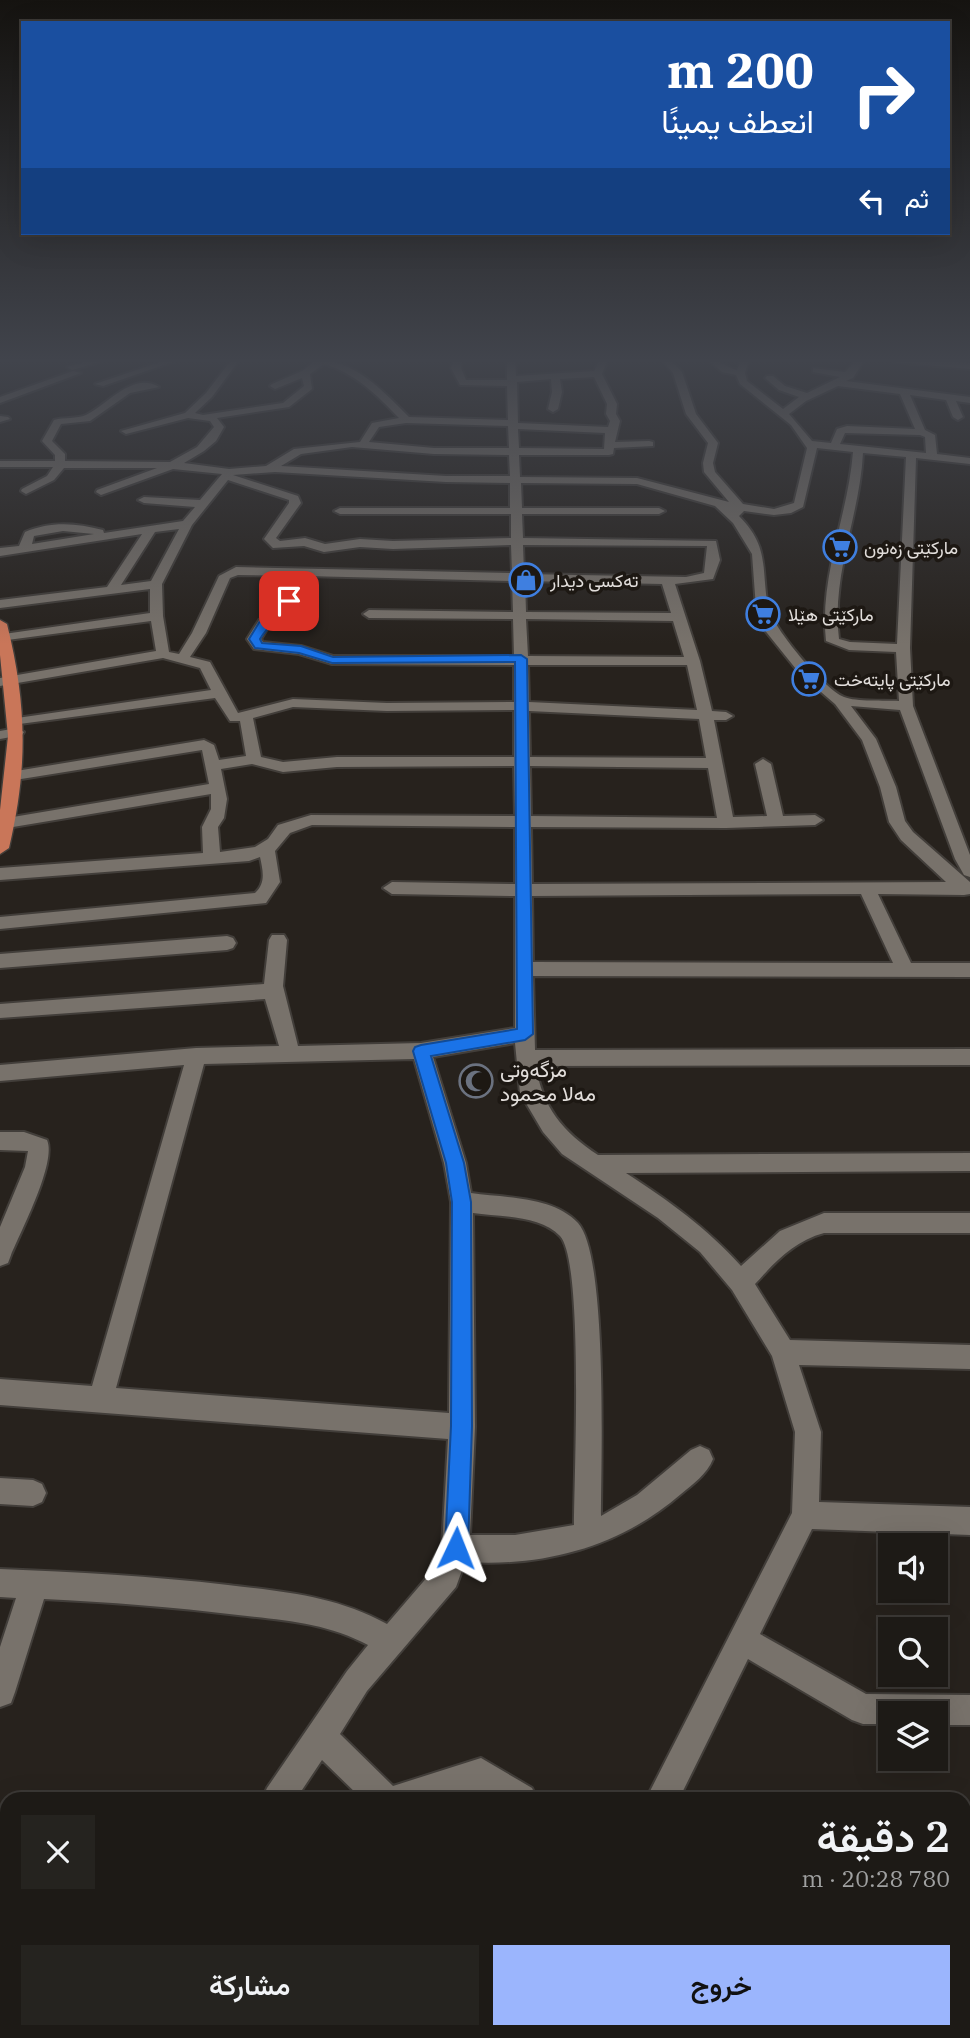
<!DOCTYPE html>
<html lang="ar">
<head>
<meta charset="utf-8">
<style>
  body { margin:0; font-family:"IBM Plex Serif",Vazirmatn,serif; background:#25231f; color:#f1f3f6; direction:rtl; height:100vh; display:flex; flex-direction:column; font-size:26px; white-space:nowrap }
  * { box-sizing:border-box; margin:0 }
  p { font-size:23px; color:#a0a1a1 }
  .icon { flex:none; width:38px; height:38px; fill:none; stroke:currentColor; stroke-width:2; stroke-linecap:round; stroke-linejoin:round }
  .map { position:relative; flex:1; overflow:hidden; direction:ltr }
  .drawer { position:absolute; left:0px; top:1792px; width:971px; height:247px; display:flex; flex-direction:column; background:#1d1a16; border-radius:21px 21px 0 0; box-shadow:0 7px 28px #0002,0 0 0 2px #3b3835; direction:rtl }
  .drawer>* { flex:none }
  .guide { position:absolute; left:21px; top:21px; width:929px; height:214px; border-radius:0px; box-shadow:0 7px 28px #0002,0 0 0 2px #3b3835; direction:rtl; background:#1a4fa0; color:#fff; overflow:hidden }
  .tools { position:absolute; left:878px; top:1533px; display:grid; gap:14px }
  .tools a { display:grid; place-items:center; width:70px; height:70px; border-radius:0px; background:#1d1a16; box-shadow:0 7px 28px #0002,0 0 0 2px #3b3835; font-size:35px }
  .pin { position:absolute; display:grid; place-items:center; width:60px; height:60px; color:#fff; margin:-30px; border-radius:14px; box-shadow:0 4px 10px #0006 }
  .me { position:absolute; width:77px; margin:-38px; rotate:2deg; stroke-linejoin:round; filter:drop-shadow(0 0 5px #0008) }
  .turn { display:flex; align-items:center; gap:24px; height:147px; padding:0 21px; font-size:32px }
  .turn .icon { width:91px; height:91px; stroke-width:2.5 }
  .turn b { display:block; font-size:49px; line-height:60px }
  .then { display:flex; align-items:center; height:66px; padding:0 21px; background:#0003; gap:14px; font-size:26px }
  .round { display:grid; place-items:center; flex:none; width:74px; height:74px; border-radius:0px; background:#25231f }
  .headline { display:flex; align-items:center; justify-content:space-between; height:119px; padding:0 21px }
  h1 { font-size:42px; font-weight:600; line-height:52px }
  .cta { display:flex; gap:14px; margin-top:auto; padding:14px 21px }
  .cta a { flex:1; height:80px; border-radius:0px; background:#9bb5fd; color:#111; font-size:28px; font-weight:600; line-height:80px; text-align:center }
  .cta a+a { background:#25231f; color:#f1f3f6 }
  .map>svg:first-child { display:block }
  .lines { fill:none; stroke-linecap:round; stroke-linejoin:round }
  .minor-casing { stroke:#423e3a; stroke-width:4 }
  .major-casing { stroke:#423e3a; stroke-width:3 }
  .minor { fill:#78726b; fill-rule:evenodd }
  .major { fill:#c97659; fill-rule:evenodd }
  .route { fill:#1a73e8; stroke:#114b97; stroke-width:2 }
  .labels { text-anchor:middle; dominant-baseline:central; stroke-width:7; stroke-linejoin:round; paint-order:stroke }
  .far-poi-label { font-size:18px; fill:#e2dedb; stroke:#1d1813; text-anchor:start }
  .poi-label { font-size:21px; fill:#e2dedb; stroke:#1d1813; text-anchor:start }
</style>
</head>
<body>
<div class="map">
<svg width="970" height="2038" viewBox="0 0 970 2038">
  <rect width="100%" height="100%" fill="#27221d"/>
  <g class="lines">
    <defs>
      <g id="minor">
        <path d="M96,359h14l-38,11 -5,-3z"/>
        <path d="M169,359h12l-78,27 -8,-2z"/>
        <path d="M232,359h8l-28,38 -17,16 8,2 80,-12 21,-17 -2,-8 -27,11 -5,-3 2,-2 30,-13 13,-10 -3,-2c42,0 69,30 97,58l99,3 -1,-34 -47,-1 -9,-17 3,-9h8l-1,9 5,12h41v-21h8l1,17 78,-5 6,-12h8l-6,15 15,30 -1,10 4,7 -5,21 34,-1 4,1v4l-39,2 -1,6 -4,1h-90l1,22 117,1 92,24 -25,-30 -1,-9 5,-20 -22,-29 -13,-41 -12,-14h9l12,13 14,42 22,29 -5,20 2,9 28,32 31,5 20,-6 13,-55 -16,-23 -51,-41 -4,-9 -14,-3 -15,-13c12,0 18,8 30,11l4,-11h8l-4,14 2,8 36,28 16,-12 -20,-7 -14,-12 2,-2h6l12,10 22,7 33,-16 -27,-5v-4l32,4 12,-13h8l-12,19 -7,3 124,16v6l-14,-2 7,16 -5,3 -5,-3 -7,-17 -36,-5 15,35 10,5 2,19 33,4v6l-54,-6 -6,190 3,58 57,149v22l-6,-2 -9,-16 -55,-149 -49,-4 25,33 20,48 9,34 8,11 57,50v12l-6,1 -86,-1 33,69h59v14l-437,-1 2,74 435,-1v16l-434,1c6,41 27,66 62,89l372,-2v18l-344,2c43,28 81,55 115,93l39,-35 44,-18h146v20h-146c-30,8 -49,29 -69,51l35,56 180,5v24l-171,-4 22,67 -2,70 151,5v28l-158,-6 -52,105 106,60 104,1v30h-34v-12h-45v11h-28l-11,-4 -104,-61 -69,140h-33l146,-286 3,-81 -23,-76 -40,-66 -32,-38 -42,-34 -96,-64 -19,-22 -23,-39 -5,-50 -82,14 33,106 5,30c35,5 82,3 107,30 30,33 23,241 23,293l36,-21 54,-45 9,-4 9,4 4,9c-6,15 -20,25 -32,35 -61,53 -137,73 -216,68l-9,25 -89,104 -27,43 53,52 88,-28 51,30 5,11h-45l-14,-9 -27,9h-89l-40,-39 -26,39h-34l5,-11 80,-117 21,-26c-41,-22 -84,-25 -130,-30 -65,-8 -129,-13 -194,-16l-29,93 -4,11 -11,4v-60l16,-49 -16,-1v-28c76,3 152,7 228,16 58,7 107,11 159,39l48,-56 7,-20 6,-109 -448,-34v-26l92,7 92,-321 -184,16v-16l196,-17 83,-2 -14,-47 -265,19v-14l264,-20 5,-44 3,-5h12l3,5 -4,46 15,60 123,-3 94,-15v-132l-123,-2 -9,-6 9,-6 123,2v-57l-203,-2 -22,8 -15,18 5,31 -14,21 -266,26v-12l255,-24c11,-10 8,-22 5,-36l-11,4 -249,19v-12l203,-15 -1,-26 9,-18v-15l-204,34 -6,-1 -1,-6 7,-3 202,-34 -7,-34 -187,30 -5,-2 -3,-3 3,-3 194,-32 10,5 5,15 27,-4 -6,-35h-10l-15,-23 -203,27 -2,-3 2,-3 5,-1 194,-28 -11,-22 -37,-10 -163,28v-8l156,-27 -5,-30 -151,20v-6l4,-1 146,-21v-24l-150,19v-8l107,-13 35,-53 -142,22v-8l19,-2 6,-14c26,-11 51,-9 78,-2l1,3 79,-12 12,-14 -51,-4 -6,-3 6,-3 56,3 22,-26 -49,-5 -72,26 -5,-3 1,-2 60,-22h-93l-10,12 -28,14 -5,-3 1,-2 25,-13 6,-9h-53v-6h55v-6l-13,-14 12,-21c10,-3 23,-1 32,-5 21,-10 47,-44 73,-28l-29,6 -40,28 -29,3 -9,17 13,13v7l105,1 27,-15 17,-20 -4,-6 -22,-3 -62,16 -5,-3 64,-18 21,-20zM324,364c31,9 53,31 75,54l-27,5 -12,19 -66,7 -28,17 -37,3 -45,-6 20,-12 12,-10 8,-14 -7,-9 72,-11 23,-18 -2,-15zM594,377l13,27 -1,10 4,7 -2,6 -90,-4 -1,-41 34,-3 1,13 -4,17 5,3 5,-3 4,-17 -2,-13zM838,386l62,8 15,35 -68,-3 -10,3 -6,14 -19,-2 -23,-27 17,-13zM406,423l102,3 1,22h-75l-65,-6 10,-15zM518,429l87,4 -1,16 -85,-1zM845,433l75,2 5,2 1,16 -86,-9zM352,447l82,7 75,1 1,21h-64l-165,-10 20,-12zM817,448l36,4c-5,64 -34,124 -27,189l23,9 47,2 3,49c-14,-1 -43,1 -55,-4 -20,-8 -71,-69 -76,-90 -7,-38 2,-60 -29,-91l5,-5 30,4 17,-2 12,-6zM863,453l43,4 -9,187 -47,-2 -11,-3c-8,-64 21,-124 24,-186zM275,472l171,10 64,1v25h-170l-6,3 6,3h171v24l-118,3 -33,-2 -35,5 -20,-6 -25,3 -4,-3 25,-35 -3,-7 -65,-21zM228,480l61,20v3l-25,36 9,9 31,-2 20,6 36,-5 33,2 118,-4 1,28 -276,-6 -17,9 -27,57 -13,21 -10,-2 -6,-36 -1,-32 30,-59zM521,483l116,1 78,22 18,17 19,31 4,54 7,20 37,46 35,30 27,36 18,47 9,35 12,18 45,42 -414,2 -1,-57 195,1 89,-3 8,-5 -8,-5 -32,1 -12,-52 -8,-5 -8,5 12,52 -34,1 -19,-97h12l7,-4 -7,-4 -14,-1 -12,-50 -25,-77 38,-5 7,-19 -4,-19 -193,-3 -1,-24h137l6,-3 -6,-3h-137zM179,529l-28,52 -30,4 34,-53zM63,531l31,3 -62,10 2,-8zM523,545l184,1 -3,27 -18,4 -162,-3zM238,575l55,1 -16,33 -18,11 -12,19 7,10 45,5 33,10 182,1v37l-127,1 -94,-4 -55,14 -28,-51 -20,-5 16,-24 24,-55zM306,576l206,5 1,31 -144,-2 -6,4 6,4 144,1 1,37h-181l-32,-10 -38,-4 -2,-3 8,-13 18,-12zM525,581l137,3 9,29 -145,-1zM526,619l147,2 11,36 -156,-1zM528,665h159l10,45 -168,-8zM293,707l94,4 127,-1v47h-177l-54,5 -22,-5 -8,-39zM529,711l170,8 7,39 -176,-1zM252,764l31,8 54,-5 177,-1 1,50 -204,-1 -33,10 -10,14 -13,8 -35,5 -2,-25 6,-9 3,-19 -6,-30zM530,766l178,2 9,50 -186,-2zM861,894l32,69 -360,-1 -1,-66zM414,1059l30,104 7,39 -2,211 -333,-25 88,-324zM473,1213c27,4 67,2 87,23 24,25 14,244 14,289l-59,10h-45l5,-108z"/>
        <path d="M889,359l81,4v6l-77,-7z"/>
        <path d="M73,371l8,2 -81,30v-6z"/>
        <path d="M0,416l8,1 2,2 -10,3z"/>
        <path d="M17,728l7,4 -2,3 -22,4v-8z"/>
        <path d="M227,936l6,2 3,5 -3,5 -6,2 -227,18v-14z"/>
        <path d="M0,1132h24l23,8c10,22 -26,91 -36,115l-3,8 -8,3v-39l25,-60 3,-16 -28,-1z"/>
        <path d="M0,1478l33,2 9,4 4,9 -4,9 -9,4 -33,-2z"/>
        <rect x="964" y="1966" width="6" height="34"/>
        <path d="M44,2032h35l-2,6h-36z"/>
        <path d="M167,2032h35l-2,6h-36z"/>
        <path d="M549,2032h34l1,6h-36z"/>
      </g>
      <path id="major" d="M0,620l7,4c20,80 21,144 2,224l-9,6v-44l8,-74 -8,-81z"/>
    </defs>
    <!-- minor casing -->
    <use href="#minor" class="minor-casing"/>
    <!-- major casing -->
    <use href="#major" class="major-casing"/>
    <!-- minor -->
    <use href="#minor" class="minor"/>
    <!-- major -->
    <use href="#major" class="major"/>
  </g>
  <!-- sky -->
  <linearGradient id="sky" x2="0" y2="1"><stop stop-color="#151310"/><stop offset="0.56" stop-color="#41444c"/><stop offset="1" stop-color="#41444c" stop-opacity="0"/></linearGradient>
  <rect width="970" height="644" fill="url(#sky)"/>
  <!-- route -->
  <path class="route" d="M285,598l9,3c-10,15 -25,22 -34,38l2,4 39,3 32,11 188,-2 6,4 6,375 -8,6 -94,16 33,107 7,39 1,224 -4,122 -4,8 -8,3 -8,-3 -3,-8 6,-122 1,-224 -6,-39 -33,-112 2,-4 6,-2 96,-16 -2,-367 -183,1 -33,-10 -44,-5 -6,-9 11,-18 18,-12z"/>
  <!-- icons -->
  <defs>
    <symbol id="supermarket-ring" viewBox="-11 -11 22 22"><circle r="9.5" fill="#1d1813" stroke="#3f7fe0" stroke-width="1.5"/><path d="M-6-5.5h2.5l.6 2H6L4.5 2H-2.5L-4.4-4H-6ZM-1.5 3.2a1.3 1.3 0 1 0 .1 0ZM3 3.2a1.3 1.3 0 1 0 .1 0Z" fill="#3f7fe0"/></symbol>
    <symbol id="shop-ring" viewBox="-11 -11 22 22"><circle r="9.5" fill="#1d1813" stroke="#3f7fe0" stroke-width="1.5"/><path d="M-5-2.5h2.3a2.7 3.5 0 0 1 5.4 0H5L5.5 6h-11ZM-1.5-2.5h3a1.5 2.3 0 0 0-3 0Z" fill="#3f7fe0"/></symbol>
    <symbol id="mosque-ring" viewBox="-11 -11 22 22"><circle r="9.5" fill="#1d1813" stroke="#6b7280" stroke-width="1.5"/><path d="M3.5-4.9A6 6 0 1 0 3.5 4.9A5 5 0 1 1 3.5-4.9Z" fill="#6b7280"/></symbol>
  </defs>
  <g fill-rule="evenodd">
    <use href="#supermarket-ring" x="821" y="528" width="38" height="38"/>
    <use href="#shop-ring" x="507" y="561" width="38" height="38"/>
    <use href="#supermarket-ring" x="744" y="595" width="38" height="38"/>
    <use href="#supermarket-ring" x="790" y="660" width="38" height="38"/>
    <use href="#mosque-ring" x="457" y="1062" width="38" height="38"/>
  </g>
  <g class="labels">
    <!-- far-poi labels -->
    <g class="far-poi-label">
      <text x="864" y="547">مارکێتی زەنون</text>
      <text x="550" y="580">تەكسی دیدار</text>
      <text x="788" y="614">مارکێتی هێلا</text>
      <text x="834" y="679">مارکێتی پایتەخت</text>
    </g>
    <!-- poi labels -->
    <g class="poi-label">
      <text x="500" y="1069">مزگه‌وتی<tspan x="500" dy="24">مه‌لا محمود</tspan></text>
    </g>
  </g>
</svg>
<div class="tools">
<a><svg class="icon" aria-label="sound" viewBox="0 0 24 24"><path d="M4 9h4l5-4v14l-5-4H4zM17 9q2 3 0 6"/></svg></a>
<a><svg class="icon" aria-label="search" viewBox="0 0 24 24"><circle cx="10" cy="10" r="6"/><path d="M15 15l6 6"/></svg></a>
<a><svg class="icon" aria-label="layers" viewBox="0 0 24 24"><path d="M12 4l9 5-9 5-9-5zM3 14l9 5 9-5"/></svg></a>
</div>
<div class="pin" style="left:289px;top:601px;background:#d93025"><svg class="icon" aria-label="arrive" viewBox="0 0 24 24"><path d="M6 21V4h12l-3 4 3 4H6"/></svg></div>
<svg class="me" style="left:456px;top:1548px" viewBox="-20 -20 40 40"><path d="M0-17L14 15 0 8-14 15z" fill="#1a73e8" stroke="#fff" stroke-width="4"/></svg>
<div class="guide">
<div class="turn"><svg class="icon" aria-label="right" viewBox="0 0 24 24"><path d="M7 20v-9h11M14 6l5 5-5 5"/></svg><div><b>200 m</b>انعطف يمينًا</div></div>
<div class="then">ثم<svg class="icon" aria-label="left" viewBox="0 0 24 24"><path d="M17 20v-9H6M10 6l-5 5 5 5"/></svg></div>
</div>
<section class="drawer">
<div class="headline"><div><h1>2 دقيقة</h1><p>780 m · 20:28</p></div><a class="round"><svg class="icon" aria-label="close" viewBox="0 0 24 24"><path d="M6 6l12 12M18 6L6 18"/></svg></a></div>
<div class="cta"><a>خروج</a><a>مشاركة</a></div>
</section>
</div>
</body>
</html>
